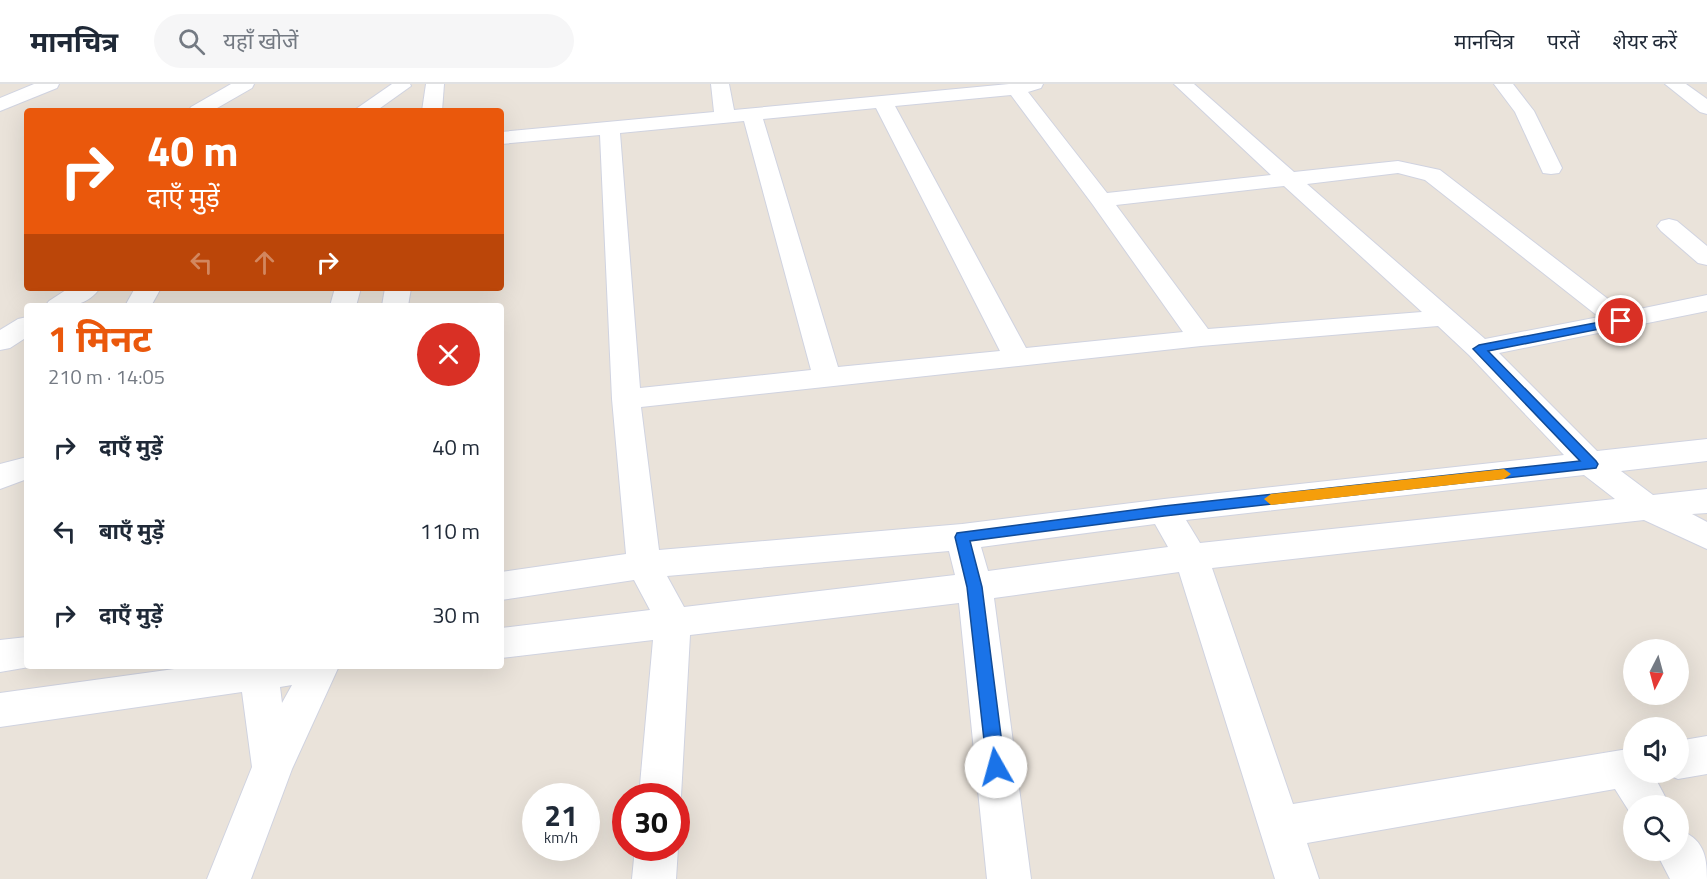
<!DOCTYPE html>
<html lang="hi">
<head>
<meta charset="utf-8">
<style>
  body { margin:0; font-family:"Titillium Web","Noto Sans Devanagari",sans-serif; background:#f6f6f7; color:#1f2937; height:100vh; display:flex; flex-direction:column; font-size:22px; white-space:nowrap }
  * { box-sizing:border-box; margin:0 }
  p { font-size:20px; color:#747a83 }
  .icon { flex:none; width:33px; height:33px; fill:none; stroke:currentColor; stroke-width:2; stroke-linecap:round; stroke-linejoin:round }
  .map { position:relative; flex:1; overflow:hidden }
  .side { position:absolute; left:24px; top:219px; width:480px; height:366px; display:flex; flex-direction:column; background:#fff; border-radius:6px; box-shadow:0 6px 24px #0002 }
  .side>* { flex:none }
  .hud { position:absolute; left:24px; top:24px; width:480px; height:183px; border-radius:6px; box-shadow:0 6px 24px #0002; background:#ea580c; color:#fff; overflow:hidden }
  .needle { width:39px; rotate:186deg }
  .tools { position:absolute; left:1623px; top:555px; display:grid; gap:12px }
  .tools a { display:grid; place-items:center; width:66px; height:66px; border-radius:50%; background:#fff; box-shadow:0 6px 24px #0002; font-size:30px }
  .speed { position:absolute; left:522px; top:699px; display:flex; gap:12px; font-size:30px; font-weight:700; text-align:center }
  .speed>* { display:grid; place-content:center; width:78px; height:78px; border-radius:50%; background:#fff; box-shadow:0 6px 24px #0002; line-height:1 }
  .speed small { font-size:15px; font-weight:400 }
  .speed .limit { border:9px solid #d22; background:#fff; color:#111 }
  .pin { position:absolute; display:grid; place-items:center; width:51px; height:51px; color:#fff; margin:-26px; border:3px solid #fff; border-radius:50%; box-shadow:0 2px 6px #0007 }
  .me { position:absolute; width:66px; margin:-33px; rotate:353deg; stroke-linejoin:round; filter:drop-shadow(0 0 4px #0008) }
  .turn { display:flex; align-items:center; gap:21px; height:126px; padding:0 24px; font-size:27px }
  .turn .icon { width:78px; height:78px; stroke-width:2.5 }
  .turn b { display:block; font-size:42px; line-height:51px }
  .lanes { display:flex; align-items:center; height:57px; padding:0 24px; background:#0003; justify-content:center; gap:30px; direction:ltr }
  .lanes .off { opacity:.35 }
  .round { display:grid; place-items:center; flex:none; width:63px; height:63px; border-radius:32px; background:#f6f6f7 }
  .headline { display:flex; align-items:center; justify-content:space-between; height:102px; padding:0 24px }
  h1 { font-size:36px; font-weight:700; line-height:45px; color:#ea580c }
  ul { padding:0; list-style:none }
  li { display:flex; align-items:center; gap:18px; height:84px; padding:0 24px }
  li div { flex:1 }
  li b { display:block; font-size:22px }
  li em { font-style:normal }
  header { display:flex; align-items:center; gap:36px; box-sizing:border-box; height:84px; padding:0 30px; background:#fff; border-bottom:2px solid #e0e1e3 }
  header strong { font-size:28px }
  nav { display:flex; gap:33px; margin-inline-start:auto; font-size:21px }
  .search { width:420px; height:54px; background:#f6f6f7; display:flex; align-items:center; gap:15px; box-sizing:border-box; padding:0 21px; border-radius:33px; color:#747a83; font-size:22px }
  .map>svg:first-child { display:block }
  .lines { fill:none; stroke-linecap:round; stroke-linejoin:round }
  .street-casing { stroke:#d0d3e0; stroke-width:2 }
  .street { fill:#fff; fill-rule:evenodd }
  .route { fill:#1a73e8; stroke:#114b97; stroke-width:1.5 }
  .slow { fill:#f59e0b }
</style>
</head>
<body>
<header>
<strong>मानचित्र</strong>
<div class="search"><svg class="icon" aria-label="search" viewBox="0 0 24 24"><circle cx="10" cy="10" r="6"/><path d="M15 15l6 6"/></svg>यहाँ खोजें</div>
<nav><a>मानचित्र</a><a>परतें</a><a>शेयर करें</a></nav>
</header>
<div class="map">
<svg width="1707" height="795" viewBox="0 0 1707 795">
  <rect width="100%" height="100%" fill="#eae3da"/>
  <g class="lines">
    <defs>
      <g id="street">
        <path d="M34,0h25l-2,4 -57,23v-13z"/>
        <path d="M231,0h23l-2,4 -40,23h-24l3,-4z"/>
        <path d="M392,0h18l1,2 -35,25h-23z"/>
        <path d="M426,0h18l-2,27h-20z"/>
        <path d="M711,0h18l5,26 275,-26h34l-2,4 -13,4 79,101 164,-18 -97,-91h20l100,88 104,-11 42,9 185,142 82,-17v16l-208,42 98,98 110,-12v22l-86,10 32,24 54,-6v24l-15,1 15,8v27l-63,-29 -432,48 81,236 341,-56v24h18l18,34h-36v13l-19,-30 -308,54 12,36h-44l-96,-307 -185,26 37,281h-44l-28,-276 -269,32 -9,161 -5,10v-10h-37l14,-156 -152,18v-30l149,-18 -16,-30 -133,20v-28l125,-18 -14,-155 -12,-264 -99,9v-12l213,-20zM1011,11l82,110 90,127 -157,16 -131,-242zM876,24l124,243 -162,16 -75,-248zM744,37l67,249 -171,18 -20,-255zM1398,89l27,7 174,137 -114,22 -178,-155zM1284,102l138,126 -214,17 -92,-124zM1438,242l31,29 95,100 -400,44 -202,25 -303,26 -18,-143 560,-61zM1584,391l31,24 -415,44 -14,-23zM1155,440l13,23 -180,24 -7,-24zM949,467l6,24 -271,32 -17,-31z"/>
        <path d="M1494,0h19l21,27 28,57 -3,5 -8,1 -8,-1 -28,-61z"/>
        <path d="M1665,0h21l21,15v15l-7,-2z"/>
        <path d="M1669,135l8,2 30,25v19l-9,-2 -37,-32 -4,-5 4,-5z"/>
        <path d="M69,204h31c-14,20 -33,18 -55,18l4,-5z"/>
        <path d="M135,204h26l-10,18h-26z"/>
        <path d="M335,204h26l-5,18h-26z"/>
        <path d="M385,204h26l-3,18h-26z"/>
        <path d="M27,233v20l-17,11 -10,2v-20l18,-11z"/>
        <path d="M27,373v22l-27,10v-25z"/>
        <path d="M27,553v29h8l-35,6v-32z"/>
        <path d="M196,582h143l-47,103 -41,110h-44l45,-112 -10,-75 -242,35v-34zM292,601l-10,18 -2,-16z"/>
        <path d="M1707,652v38l-29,5 -14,-6 14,-1v-31z"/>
        <path d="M1678,745c25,10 29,25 29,50h-37l-15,-29h23z"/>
        <path d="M676,761l2,3 -2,31h-44l3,-31h41z"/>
      </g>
    </defs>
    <!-- street casing -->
    <use href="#street" class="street-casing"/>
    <!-- street -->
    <use href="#street" class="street"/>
  </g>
  <!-- route -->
  <path class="route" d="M1621,234l4,1v5l-137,27 108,110 2,3 -2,4 -432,48 -194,25 12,46 23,180 -3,5 -6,3 -7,-3 -2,-5 -20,-180 -12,-50 2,-4 207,-27 416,-45 -107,-112 6,-4z"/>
  <!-- slow -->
  <path class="slow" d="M1504,385l7,5 -7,5 -233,26 -7,-6 7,-5z"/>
</svg>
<div class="tools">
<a><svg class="needle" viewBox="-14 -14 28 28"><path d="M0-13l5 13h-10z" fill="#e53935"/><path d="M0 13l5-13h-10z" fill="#747a83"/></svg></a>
<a><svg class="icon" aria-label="sound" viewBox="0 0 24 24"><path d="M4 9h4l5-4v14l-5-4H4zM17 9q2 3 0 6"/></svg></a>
<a><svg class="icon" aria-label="search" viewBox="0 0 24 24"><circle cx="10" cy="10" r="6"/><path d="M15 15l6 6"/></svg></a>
</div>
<div class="speed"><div>21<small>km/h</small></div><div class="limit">30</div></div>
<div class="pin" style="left:1621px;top:237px;background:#d93025"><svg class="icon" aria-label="arrive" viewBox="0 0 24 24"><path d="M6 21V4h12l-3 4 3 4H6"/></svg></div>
<svg class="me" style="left:996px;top:683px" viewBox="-20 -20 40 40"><circle r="19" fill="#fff"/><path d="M0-13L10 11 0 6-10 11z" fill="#1a73e8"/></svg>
<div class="hud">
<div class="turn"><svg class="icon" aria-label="right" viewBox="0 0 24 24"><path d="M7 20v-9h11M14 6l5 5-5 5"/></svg><div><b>40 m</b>दाएँ मुड़ें</div></div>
<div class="lanes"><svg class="icon off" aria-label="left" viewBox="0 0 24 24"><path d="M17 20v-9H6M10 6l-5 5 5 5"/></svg><svg class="icon off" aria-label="ahead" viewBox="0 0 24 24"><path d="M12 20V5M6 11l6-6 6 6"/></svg><svg class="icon" aria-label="right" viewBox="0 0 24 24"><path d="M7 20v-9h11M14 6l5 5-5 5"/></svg></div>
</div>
<section class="side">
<div class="headline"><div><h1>1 मिनट</h1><p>210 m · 14:05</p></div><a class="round" style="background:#d93025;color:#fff"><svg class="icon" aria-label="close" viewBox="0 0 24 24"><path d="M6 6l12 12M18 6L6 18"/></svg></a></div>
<ul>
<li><svg class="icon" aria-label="right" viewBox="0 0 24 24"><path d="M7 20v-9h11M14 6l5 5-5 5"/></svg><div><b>दाएँ मुड़ें</b></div><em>40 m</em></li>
<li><svg class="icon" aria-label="left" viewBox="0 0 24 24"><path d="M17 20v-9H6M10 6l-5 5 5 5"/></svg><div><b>बाएँ मुड़ें</b></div><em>110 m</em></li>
<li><svg class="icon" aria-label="right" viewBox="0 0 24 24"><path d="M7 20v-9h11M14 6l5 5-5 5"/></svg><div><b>दाएँ मुड़ें</b></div><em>30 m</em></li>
</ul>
</section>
</div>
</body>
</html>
